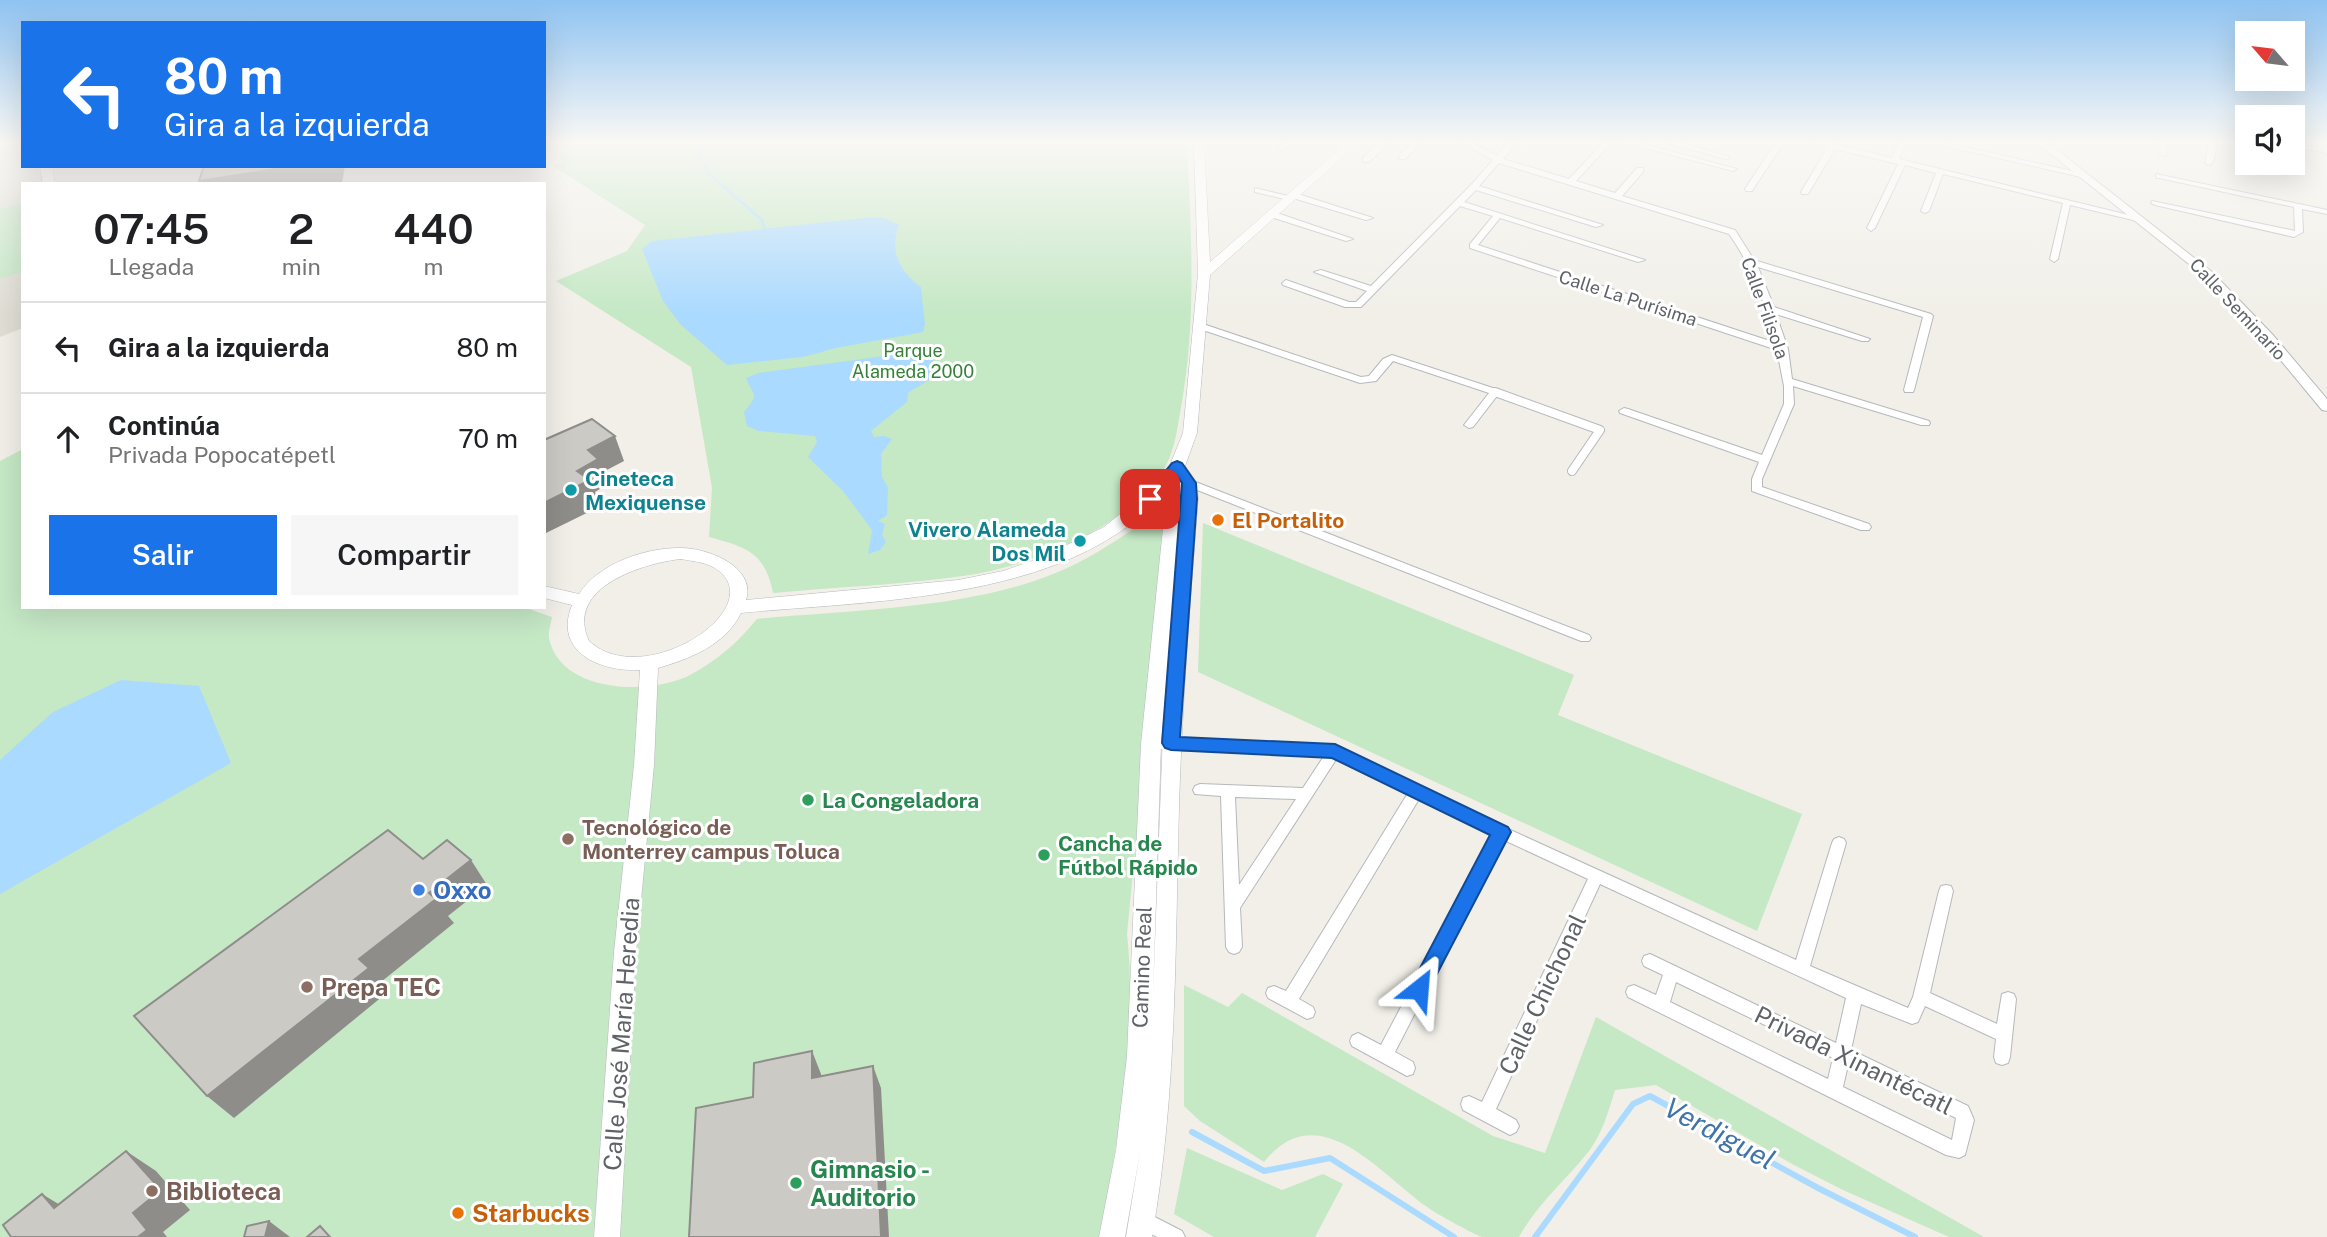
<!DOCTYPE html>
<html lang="es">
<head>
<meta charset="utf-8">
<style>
  body { margin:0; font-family:"Public Sans",sans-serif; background:#f6f6f6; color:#202124; height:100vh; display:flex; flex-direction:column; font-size:26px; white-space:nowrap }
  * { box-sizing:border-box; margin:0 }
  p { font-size:23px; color:#757577 }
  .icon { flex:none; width:38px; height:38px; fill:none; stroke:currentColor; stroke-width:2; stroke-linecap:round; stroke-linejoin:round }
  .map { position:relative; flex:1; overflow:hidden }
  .sheet { position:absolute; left:21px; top:182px; width:525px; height:427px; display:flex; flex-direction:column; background:#fff; border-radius:0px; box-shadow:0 7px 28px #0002 }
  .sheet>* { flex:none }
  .top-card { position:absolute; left:21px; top:21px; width:525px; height:147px; border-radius:0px; box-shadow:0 7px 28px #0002; background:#1a73e8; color:#fff; overflow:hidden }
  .needle { width:46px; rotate:298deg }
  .controls { position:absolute; left:2235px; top:21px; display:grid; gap:14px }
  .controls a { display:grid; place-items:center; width:70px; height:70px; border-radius:0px; background:#fff; box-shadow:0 7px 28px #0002; font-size:35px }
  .pin { position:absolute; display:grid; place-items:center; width:60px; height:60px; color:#fff; margin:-30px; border-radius:14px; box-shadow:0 4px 10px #0006 }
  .me { position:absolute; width:77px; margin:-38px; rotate:28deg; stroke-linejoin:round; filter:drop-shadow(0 0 5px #0008) }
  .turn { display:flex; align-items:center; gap:24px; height:147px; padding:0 28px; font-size:32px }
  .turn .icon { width:91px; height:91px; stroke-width:2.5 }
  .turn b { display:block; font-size:49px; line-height:60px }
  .eta { display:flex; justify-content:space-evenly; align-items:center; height:119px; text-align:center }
  .eta b { font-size:42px; font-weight:600; line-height:49px }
  .button { display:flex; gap:14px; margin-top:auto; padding:14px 28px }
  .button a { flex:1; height:80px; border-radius:0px; background:#1a73e8; color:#fff; font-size:28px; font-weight:600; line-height:80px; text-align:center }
  .button a+a { background:#f6f6f6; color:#202124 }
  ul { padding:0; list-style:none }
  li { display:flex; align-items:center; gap:21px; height:91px; padding:0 28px; border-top:2px solid #e0e0e0 }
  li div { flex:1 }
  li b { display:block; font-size:26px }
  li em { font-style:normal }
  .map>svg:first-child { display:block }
  .education { fill:#e1ded6 }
  .green { fill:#c5e8c5 }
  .water { fill:#aadaff }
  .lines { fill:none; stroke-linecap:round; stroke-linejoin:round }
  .stream-far1 { stroke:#aadaff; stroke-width:2.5 }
  .stream { stroke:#aadaff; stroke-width:6 }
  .pedestrian-casing { stroke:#b5b8bc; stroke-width:10 }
  .minor-casing { stroke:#b5b8bc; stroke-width:2 }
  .tertiary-casing { stroke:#b5b8bc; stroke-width:2 }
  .secondary-casing { stroke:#b6babf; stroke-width:1 }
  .pedestrian { stroke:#fff; stroke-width:8 }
  .minor { fill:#fff; fill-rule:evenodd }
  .tertiary { fill:#fff; fill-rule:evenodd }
  .secondary { fill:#fff; fill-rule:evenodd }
  .shaded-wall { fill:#8f8d8a }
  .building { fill:#cccac5; stroke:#8f8d8a; stroke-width:2 }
  .route { fill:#1a73e8; stroke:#114b97; stroke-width:2 }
  .culture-dot { fill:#0f9aa8; stroke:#fff; stroke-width:2.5 }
  .food-dot { fill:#e8710a; stroke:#fff; stroke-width:2.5 }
  .leisure-dot { fill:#2e9e5b; stroke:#fff; stroke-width:2.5 }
  .education-dot { fill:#8d6e63; stroke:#fff; stroke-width:2.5 }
  .shop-dot { fill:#3f7fe0; stroke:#fff; stroke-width:2.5 }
  .labels { text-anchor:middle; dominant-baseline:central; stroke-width:6; stroke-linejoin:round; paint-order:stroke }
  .far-street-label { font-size:18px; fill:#5f6368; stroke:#fff }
  .far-park-label { font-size:18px; fill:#348238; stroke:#fff }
  .culture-label { font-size:21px; font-weight:bold; fill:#0d838f; stroke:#fff; text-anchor:start }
  .food-label { font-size:21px; font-weight:bold; fill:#c56008; stroke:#fff; text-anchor:start }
  .leisure-label { font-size:21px; font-weight:bold; fill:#27864d; stroke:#fff; text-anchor:start }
  .education-label { font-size:21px; font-weight:bold; fill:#785e54; stroke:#fff; text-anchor:start }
  .street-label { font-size:21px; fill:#5f6368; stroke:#fff }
  .near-shop-label { font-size:24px; font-weight:bold; fill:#366cbe; stroke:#fff; text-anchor:start }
  .near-education-label { font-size:24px; font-weight:bold; fill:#785e54; stroke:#fff; text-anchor:start }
  .near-street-label { font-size:24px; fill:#5f6368; stroke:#fff }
  .near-leisure-label { font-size:24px; font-weight:bold; fill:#27864d; stroke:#fff; text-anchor:start }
  .near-food-label { font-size:24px; font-weight:bold; fill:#c56008; stroke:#fff; text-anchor:start }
  .near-water-label { font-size:28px; font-style:italic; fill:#4174aa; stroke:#fff }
</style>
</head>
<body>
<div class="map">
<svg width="2327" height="1237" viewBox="0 0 2327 1237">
  <rect width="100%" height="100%" fill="#f1efe8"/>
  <!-- education -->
  <path class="education" d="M0,142h23v24h14l7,18h-21v144l-23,9z"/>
  <!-- green -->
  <g class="green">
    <path d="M578,142h609c4,88 10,178 -6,265 -3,17 -5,35 -12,52 -29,65 -139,108 -206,117 -63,9 -127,11 -190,17 -8,-41 -27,-46 -64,-56l3,-49 -21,-121 -135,-86 71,-30 18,-26 -92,-59 10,-5 -5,-4z"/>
    <path d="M20,204l3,6v62l-23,6v-69z"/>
    <path d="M23,449v158h500l29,10c-1,6 -4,15 -3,21 11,56 103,58 143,36 26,-14 47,-33 65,-55 92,-9 211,-10 296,-45 42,-16 78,-44 115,-69l-41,429c11,101 -9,203 -27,303h-1100v-776z"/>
    <path d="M1203,523l371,152 -16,40 244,99 -45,117 -559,-259z"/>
    <path d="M1184,985l44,22 14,-14 251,143 52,17 51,-136 388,220h-35l-106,-47 -49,-25 -138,-80 -41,5c-6,20 -13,44 -26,61 -23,29 -52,53 -70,86 -10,0 -28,0 -37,0 -12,-5 -40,-20 -52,-28 -47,-31 -110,-117 -166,-47l-64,-41 -16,-15z"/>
    <path d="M1187,1148l95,42 41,-16 20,10 -28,53h-101l-40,-23z"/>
  </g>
  <!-- water -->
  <g class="water">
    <path d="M874,217l10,1 15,7c-10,25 0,47 22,62l4,37 -2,8 -87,16 -33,9 -76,8 -46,-40 -18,-24 -21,-52 10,-8z"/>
    <path d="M914,352c12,1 31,10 18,25 -6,7 -17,10 -24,16l-1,9 -36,29 3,6 10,-1 8,3 -11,15 1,23 6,10 -1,28 -9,6 7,3 -3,11 4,7 -6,8 -12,4 4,-24 -29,-39 -35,-34 9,-15 -2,-6 -56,-5 -12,-5 -3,-14c16,-19 10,-14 2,-34l13,-5z"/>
    <path d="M121,680l78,6 32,77 -231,131v-134l53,-48z"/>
  </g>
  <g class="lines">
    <!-- stream-far1 -->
    <path class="stream-far1" d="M693,142l16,32 53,46 3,11"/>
    <!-- stream -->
    <g class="stream">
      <path d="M1192,1132l72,39 66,-13 124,79"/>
      <path d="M1535,1237l98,-133 17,-8 168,92 97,49"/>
    </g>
    <defs>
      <path id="pedestrian" d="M1495,392l105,38 -28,41"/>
      <g id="minor">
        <path d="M1284,142h9l-8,8h-6l-1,-2z"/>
        <path d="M1381,142h9l-21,20h-6v-4z"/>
        <path d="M1413,142h9l-17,17h-6v-4z"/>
        <path d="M1460,142h10l27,14 12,-14h8l-14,17 66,20 35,-37h8l-36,39 39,12 22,-25h6v4l-21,24 113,34 19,30 177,54 2,2 -19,74 -1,2h-8l-1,-2 19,-73 -165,-50 16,40 96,32 -2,2h-6l-86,-27 12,35 4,30 137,42 1,2 -1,2h-8l-128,-39 1,18 -32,75v8l107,37 2,3 -2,3h-8l-109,-39v-12l7,-17 -139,-49 -1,-2 5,-3 4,1 134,46 22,-51v-18l-7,-36 -307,-102v-4l23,-28 -33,-10 -99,101h-16l-62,-22 -1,-2 4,-3 63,22h7l11,-11 -53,-19 7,-2 50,16 100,-101 22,-25zM1499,163l230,71c23,32 37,71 47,109l-298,-98 22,-27 138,44 7,-2 -181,-58 12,-12 120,37 7,-2 -124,-39z"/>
        <path d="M1622,142h14l101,27 -4,2z"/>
        <path d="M1664,142h14l52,15 -4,2z"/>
        <path d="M1776,142h8l-32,49h-6l-1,-2z"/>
        <path d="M1812,142h15l65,16 7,-16h8l-8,17 242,59 -4,3 -67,-16 -12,54 -4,3 -4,-3 13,-56 -120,-29 -14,37 -4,2 -4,-2 15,-38 -31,-8 -30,63 -4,3 -4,-3 31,-64 -63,-15 -27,45h-6l-1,-2 27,-45z"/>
        <path d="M1942,142l139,31 4,2 -4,2 -136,-31 -4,-2z"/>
        <path d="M2159,142h8l-1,14 -7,-2z"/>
        <path d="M2209,142h8l-4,21 -4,2 -4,-2z"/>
        <path d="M2292,144l33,4h2v4l-35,-4z"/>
        <path d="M2156,174l171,36v4l-25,-5 1,23 -9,5 -139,-32 -4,-2 1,-2 143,30 -1,-24 -135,-29h-3z"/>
        <path d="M1255,188l37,9v-3h6l75,24 -7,2 -73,-22v3l-38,-9z"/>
        <path d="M1271,213h6l76,26 -7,2 -75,-24z"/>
        <path d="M1200,323l161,54 8,-1 14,-17 9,-4 107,35 1,2 -27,35 -4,1 -5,-3 25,-32 -96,-32 -17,20 -16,2 -163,-55v-4z"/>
        <path d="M1181,479l12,2 396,154 2,3 -2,3h-8l-394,-155 -10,-2 -1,-2 1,-2z"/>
        <path d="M1151,739l189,8 166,81 290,132 36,-117 2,-4 5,-2 5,2 2,4 -36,123 98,42 5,-11 26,-106 2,-5 5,-1 5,1 2,5 -23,102 67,31 5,-30 6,-2 6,2 2,5 -6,58 -2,6 -6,2 -6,-2 -2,-6 2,-18 -71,-33 -7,16 -6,2 -51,-20 -10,46 117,56 6,14 -9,35 -6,3 -13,-3 -318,-158 -2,-5 2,-5 6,-2 22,10 7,-20 -19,-9 -2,-5 2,-5 6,-2 186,89 10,-45 -246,-114 -104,225 20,11 3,6 -3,6 -6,3 -47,-25 -2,-6 2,-6 6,-2 13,6 106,-223 -84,-39 -109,212 18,10 2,6 -2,6 -6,2 -55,-30 -2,-5 2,-5 6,-3 23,12 111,-211 -73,-35 -120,200 14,8 2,5 -2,5 -6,2 -39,-21 -2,-5 2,-5 6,-2 12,5 122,-198 -71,-35 -97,150 2,39 -3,5 -5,2 -5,-2 -3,-5 -5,-151 -26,-2 -2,-4 2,-4 5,-2 103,4 21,-32 -173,-7 -5,-1 -2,-4 2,-4zM1235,797l61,2 -57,86zM1676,982l157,76 -5,21 -158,-77zM1848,1065l108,53 -4,22 -109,-53z"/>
        <path d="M1143,1211l39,20 3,6h-28l-20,-11 -3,-6 3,-6z"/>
      </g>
      <g id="tertiary">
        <path d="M2036,142h11l165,130 60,62 55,65v12l-5,-1 -58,-70 -60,-64z"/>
        <path d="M2302,142h14l11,5v7z"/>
      </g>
      <g id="secondary">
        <path d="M1194,142h10l6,120 138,-120h12l-150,133 -13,158 -12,33 12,17 1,16c-8,103 -16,205 -19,308 -4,144 -2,287 -27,430h-26l14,-85 -15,85h-26l17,-87 11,-94 14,-312 26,-255c-92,113 -293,111 -426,124 -15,32 -52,46 -83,55l-4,97 -18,187 -16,285h-26l20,-285 20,-187 6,-95c-40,2 -87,-18 -68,-65l-28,-7v-12l35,8c19,-30 65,-46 100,-46 26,-1 78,18 67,52l212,-20 45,-9 35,-12 66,-32 40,-32 26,-30 13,-32 15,-159zM1182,495l-19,237 -10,263 8,-251zM681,559c10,2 23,3 32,8 64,37 -68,126 -124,74 -25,-54 55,-78 92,-82z"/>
        <path d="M40,166h12l3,18h-12z"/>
      </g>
    </defs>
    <!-- pedestrian casing -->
    <use href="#pedestrian" class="pedestrian-casing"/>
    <!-- minor casing -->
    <use href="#minor" class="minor-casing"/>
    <!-- tertiary casing -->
    <use href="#tertiary" class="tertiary-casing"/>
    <!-- secondary casing -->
    <use href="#secondary" class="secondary-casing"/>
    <!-- pedestrian -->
    <use href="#pedestrian" class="pedestrian"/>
    <!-- minor -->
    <use href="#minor" class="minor"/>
    <!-- tertiary -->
    <use href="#tertiary" class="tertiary"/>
    <!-- secondary -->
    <use href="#secondary" class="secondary"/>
  </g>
  <!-- shaded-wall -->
  <g class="shaded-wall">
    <path d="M296,166h49l-3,17 -142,1 -1,-3z"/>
    <path d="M615,436l9,25 -21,11 5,12 -13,8 6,14 -57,28v-31l33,-32 11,-21z"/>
    <path d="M471,860l16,25 -39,31 6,7 -73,59 8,9 -155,127 -27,-22 152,-137 70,-66z"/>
    <path d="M812,1051l9,23 1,26 -10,-22z"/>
    <path d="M873,1066l8,22 8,149h-8z"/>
    <path d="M126,1151l30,20 34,39 -27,22 4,5h-29l-5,-24z"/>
    <path d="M42,1194l33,20 -21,-6z"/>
    <path d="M269,1221l21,16h-25z"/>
  </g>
  <!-- building -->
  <g class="building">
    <path d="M204,166h92l-97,15z"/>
    <path d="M592,419l23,17 -27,14 10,9 -21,12 13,9 -46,23v-63z"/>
    <path d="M388,830l35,29 24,-19 24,20 -42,33 7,6 -77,60 10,9 -162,128 -73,-80z"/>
    <path d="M812,1051v27l61,-12 8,170 1,1h-193l7,-129 57,-11 1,-34z"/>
    <path d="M126,1151l35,39 -28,23 14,17 -9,7h-127l-8,-12 39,-31 12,14z"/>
    <path d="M269,1221l-4,16h-21l3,-11z"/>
    <path d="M320,1226l10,11h-23z"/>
  </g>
  <!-- sky -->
  <linearGradient id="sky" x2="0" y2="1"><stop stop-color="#8fc3f1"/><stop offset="0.45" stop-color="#f9f8f5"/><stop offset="1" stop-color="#f9f8f5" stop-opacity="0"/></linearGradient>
  <rect width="2327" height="315" fill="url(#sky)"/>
  <!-- route -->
  <path class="route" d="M1177,461l5,2 14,20 1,16 -17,238 155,7 173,83 3,5 -85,163 -7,3 -7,-3 -3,-6 81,-154 -158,-77 -161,-8 -6,-2 -3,-5 20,-260 -5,-7 -22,27h-10l-2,-4 29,-36z"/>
  <!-- markers -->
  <g class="culture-dot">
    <circle cx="571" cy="490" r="7"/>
    <circle cx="1080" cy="541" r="7"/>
  </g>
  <g class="food-dot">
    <circle cx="1218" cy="520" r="7"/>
    <circle cx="458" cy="1213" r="7"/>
  </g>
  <g class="leisure-dot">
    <circle cx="808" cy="800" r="7"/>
    <circle cx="1044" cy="855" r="7"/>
    <circle cx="796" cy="1183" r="7"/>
  </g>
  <g class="education-dot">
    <circle cx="568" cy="839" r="7"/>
    <circle cx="307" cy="987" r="7"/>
    <circle cx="152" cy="1191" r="7"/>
  </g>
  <circle class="shop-dot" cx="419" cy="890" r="7"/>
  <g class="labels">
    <!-- far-street labels -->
    <g class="far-street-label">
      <text transform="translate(1628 298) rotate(18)">Calle La Purísima</text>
      <text transform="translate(1765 308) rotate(70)">Calle Filisola</text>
      <text transform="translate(2238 309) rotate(47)">Calle Seminario</text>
    </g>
    <!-- far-park labels -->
    <g class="far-park-label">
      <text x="913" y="350">Parque<tspan x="913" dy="21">Alameda 2000</tspan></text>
    </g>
    <!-- culture labels -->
    <g class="culture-label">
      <text x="585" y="478">Cineteca<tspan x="585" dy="24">Mexiquense</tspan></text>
      <text x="1066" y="529" text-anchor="end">Vivero Alameda<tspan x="1066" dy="24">Dos Mil</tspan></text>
    </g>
    <!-- food labels -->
    <g class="food-label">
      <text x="1232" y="520">El Portalito</text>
    </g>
    <!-- leisure labels -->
    <g class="leisure-label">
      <text x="822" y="800">La Congeladora</text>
      <text x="1058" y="843">Cancha de<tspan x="1058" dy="24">Fútbol Rápido</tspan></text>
    </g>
    <!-- education labels -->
    <g class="education-label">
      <text x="582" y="827">Tecnológico de<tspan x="582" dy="24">Monterrey campus Toluca</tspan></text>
    </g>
    <!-- street labels -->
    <g class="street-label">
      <text transform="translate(1142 967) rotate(-88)">Camino Real</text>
    </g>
    <!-- near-shop labels -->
    <g class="near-shop-label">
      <text x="433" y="890">Oxxo</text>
    </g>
    <!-- near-education labels -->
    <g class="near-education-label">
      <text x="321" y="987">Prepa TEC</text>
      <text x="166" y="1191">Biblioteca</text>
    </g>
    <!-- near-street labels -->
    <g class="near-street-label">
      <text transform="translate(1542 994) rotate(-65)">Calle Chichonal</text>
      <text transform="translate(621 1034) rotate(-86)">Calle José María Heredia</text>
      <text transform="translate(1854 1060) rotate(26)">Privada Xinantécatl</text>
    </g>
    <!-- near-leisure labels -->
    <g class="near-leisure-label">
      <text x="810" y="1169">Gimnasio -<tspan x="810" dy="28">Auditorio</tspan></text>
    </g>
    <!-- near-food labels -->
    <g class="near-food-label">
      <text x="472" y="1213">Starbucks</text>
    </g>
    <!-- near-water labels -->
    <g class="near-water-label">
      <text transform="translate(1720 1133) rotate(28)">Verdiguel</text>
    </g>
  </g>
</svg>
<div class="controls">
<a><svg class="needle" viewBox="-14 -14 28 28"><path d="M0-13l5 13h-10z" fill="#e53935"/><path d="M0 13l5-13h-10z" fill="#757577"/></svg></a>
<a><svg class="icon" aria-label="sound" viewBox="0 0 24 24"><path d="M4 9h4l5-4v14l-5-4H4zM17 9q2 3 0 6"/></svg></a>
</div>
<div class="pin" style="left:1150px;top:499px;background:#d93025"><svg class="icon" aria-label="arrive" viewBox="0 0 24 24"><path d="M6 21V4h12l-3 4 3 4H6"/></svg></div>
<svg class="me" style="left:1419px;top:989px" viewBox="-20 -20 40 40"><path d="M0-17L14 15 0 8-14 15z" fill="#1a73e8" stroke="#fff" stroke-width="4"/></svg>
<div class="top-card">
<div class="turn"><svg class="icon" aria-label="left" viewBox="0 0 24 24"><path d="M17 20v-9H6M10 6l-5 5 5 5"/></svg><div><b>80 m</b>Gira a la izquierda</div></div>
</div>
<section class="sheet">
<div class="eta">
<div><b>07:45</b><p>Llegada</p></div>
<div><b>2</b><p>min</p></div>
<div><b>440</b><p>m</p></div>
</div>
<ul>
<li><svg class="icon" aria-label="left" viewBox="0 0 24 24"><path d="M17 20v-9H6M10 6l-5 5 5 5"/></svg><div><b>Gira a la izquierda</b></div><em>80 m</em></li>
<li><svg class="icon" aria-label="ahead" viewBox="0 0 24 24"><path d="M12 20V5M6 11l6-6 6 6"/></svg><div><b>Continúa</b><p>Privada Popocatépetl</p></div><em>70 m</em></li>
</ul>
<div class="button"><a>Salir</a><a>Compartir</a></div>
</section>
</div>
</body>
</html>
